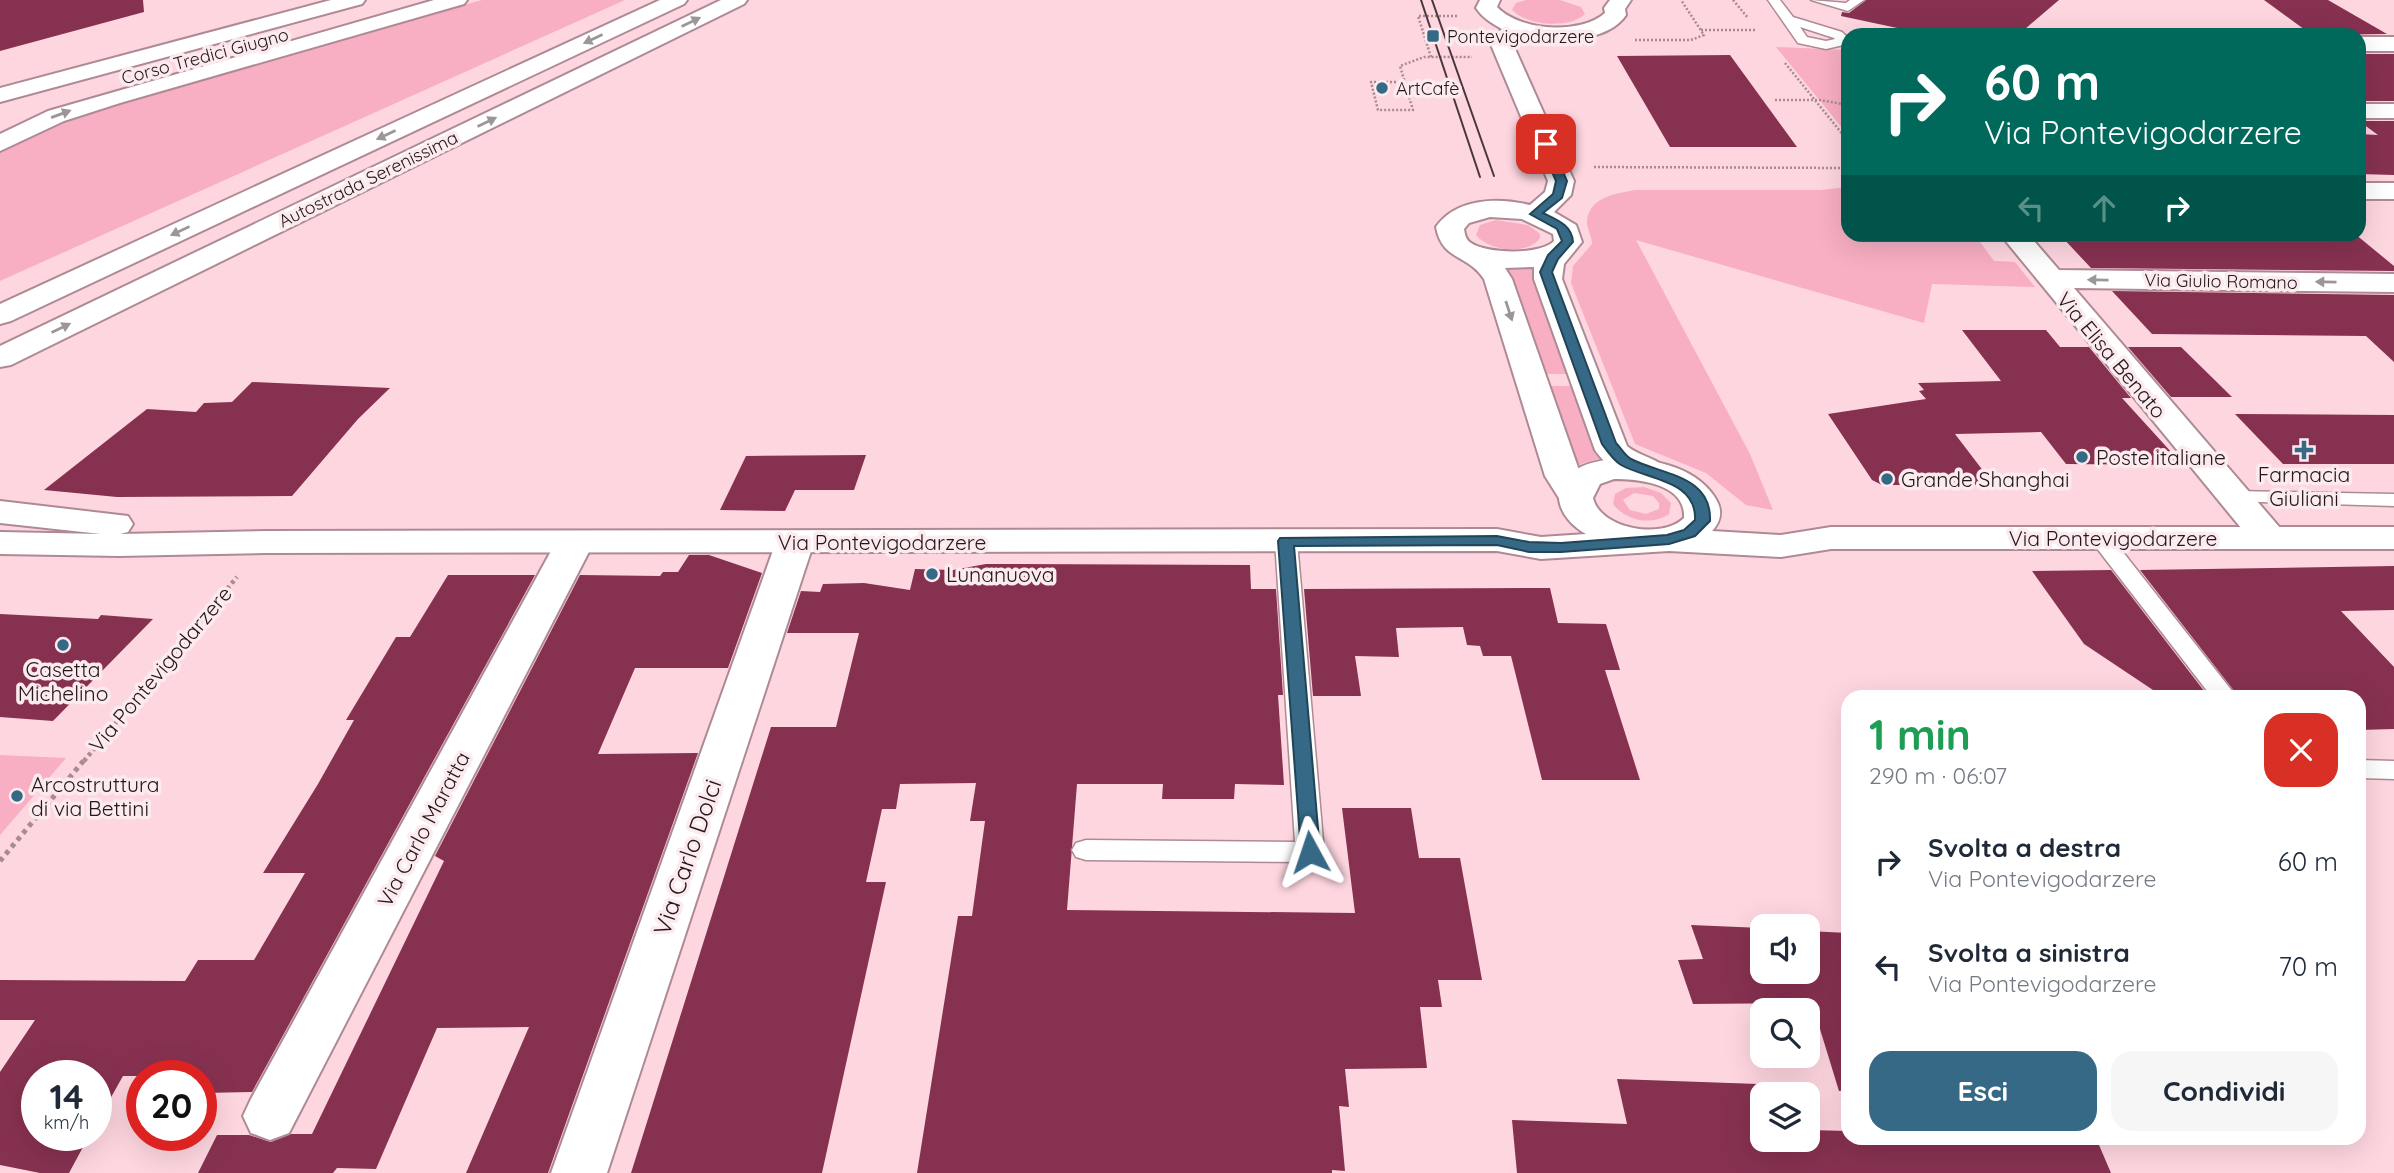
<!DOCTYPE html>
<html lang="it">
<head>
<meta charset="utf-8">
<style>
  body { margin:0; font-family:Quicksand,sans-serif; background:#f6f6f7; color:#1f2937; height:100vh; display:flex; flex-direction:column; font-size:26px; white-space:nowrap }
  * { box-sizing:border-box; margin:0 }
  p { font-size:23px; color:#747a83 }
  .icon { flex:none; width:38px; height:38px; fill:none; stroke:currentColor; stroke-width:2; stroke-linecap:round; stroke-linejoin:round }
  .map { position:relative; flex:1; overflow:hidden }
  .details { position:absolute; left:1841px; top:690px; width:525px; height:455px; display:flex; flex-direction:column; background:#fff; border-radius:21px; box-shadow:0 7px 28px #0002 }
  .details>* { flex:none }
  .guide { position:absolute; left:1841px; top:28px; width:525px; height:214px; border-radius:21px; box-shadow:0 7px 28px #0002; background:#00695c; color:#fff; overflow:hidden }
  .controls { position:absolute; left:1750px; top:914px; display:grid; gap:14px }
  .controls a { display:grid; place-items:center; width:70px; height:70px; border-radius:14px; background:#fff; box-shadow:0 7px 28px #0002; font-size:35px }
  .speed { position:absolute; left:21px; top:1060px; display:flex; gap:14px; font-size:35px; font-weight:700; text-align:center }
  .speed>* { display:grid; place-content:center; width:91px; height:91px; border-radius:50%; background:#fff; box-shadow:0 7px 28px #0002; line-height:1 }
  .speed small { font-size:18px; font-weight:400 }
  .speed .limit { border:10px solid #d22; background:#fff; color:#111 }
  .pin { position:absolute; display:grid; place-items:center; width:60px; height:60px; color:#fff; margin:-30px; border-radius:14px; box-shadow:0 4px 10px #0006 }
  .me { position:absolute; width:77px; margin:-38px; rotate:355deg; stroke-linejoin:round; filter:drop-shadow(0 0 5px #0008) }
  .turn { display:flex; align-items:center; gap:24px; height:147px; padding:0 28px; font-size:32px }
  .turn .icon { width:91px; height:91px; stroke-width:2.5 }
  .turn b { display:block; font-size:49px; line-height:60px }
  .lanes { display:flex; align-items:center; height:66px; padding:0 28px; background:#0003; justify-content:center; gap:35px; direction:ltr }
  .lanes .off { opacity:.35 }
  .round { display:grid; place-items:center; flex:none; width:74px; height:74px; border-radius:21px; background:#f6f6f7 }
  .overview { display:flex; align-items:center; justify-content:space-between; height:119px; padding:0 28px }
  h1 { font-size:42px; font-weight:700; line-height:52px; color:#1e9e55 }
  .action { display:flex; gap:14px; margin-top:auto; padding:14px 28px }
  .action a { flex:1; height:80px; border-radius:21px; background:#356986; color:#fff; font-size:28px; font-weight:700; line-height:80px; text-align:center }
  .action a+a { background:#f6f6f7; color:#1f2937 }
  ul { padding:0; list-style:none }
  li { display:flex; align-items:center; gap:21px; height:105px; padding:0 28px }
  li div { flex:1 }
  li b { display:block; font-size:26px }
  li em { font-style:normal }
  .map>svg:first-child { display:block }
  .green { fill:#f8aec3; fill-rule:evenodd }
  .building { fill:#873151 }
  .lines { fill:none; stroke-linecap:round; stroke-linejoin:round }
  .lane-casing { stroke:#ae8a94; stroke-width:3 }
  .street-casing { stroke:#ae8a94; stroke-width:4 }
  .secondary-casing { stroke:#ae8a94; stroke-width:4 }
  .highway-casing { stroke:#ae8a94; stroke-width:4 }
  .path-far2 { stroke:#a88a92; stroke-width:2.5; stroke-dasharray:2 2; stroke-linecap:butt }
  .path-far1 { stroke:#a88a92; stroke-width:4.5; stroke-dasharray:3.5 3.5; stroke-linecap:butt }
  .path { stroke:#a88a92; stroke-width:5; stroke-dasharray:4.5 4.5; stroke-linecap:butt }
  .lane { fill:#fff; fill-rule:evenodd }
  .street { fill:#fff; fill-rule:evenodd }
  .secondary { fill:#fff; fill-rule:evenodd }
  .highway { fill:#fff; fill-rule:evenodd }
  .tram { stroke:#49373c; stroke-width:2 }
  .oneway { fill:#9c9698 }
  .route { fill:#356986; stroke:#224457; stroke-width:2 }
  .poi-dot { fill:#356986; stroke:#fbeaee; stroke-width:2.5 }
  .labels { text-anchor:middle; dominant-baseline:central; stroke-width:7; stroke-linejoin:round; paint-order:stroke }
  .far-poi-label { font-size:18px; fill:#24161a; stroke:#fbeaee; text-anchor:start }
  .far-street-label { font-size:18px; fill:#24161a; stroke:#fbeaee }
  .street-label { font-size:21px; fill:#24161a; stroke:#fbeaee }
  .poi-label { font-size:21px; fill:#24161a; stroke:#fbeaee; text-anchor:start }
  .near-street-label { font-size:24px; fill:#24161a; stroke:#fbeaee }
</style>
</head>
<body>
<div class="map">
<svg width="2394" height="1173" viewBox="0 0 2394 1173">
  <rect width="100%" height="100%" fill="#fed6e0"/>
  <!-- green -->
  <g class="green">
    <path d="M482,0h143l-625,281v-137l195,-64z"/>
    <path d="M1560,0l21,7 4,7c-16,15 -57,12 -73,-4l4,-7 10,-3z"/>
    <path d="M1776,47l72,3v85z"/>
    <path d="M1848,187v47l127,1 19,26 21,1 20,25 -103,-3 -8,39 -288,-83 114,214 23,56 -27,-5 -40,-32 -71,-29 -64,-161 2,-17 19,-22c0,-8 -5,-15 -5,-22 1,-25 30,-29 49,-32h185z"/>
    <path d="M1496,220l32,5 12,9v4c-13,18 -51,13 -64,-3l4,-10z"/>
    <path d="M1505,268h30l39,106h-34z"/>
    <path d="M1544,386h34l26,71 -29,9z"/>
    <path d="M1644,487l17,6 10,10 -2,11c-18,12 -43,7 -56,-10l2,-10 11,-6zM1634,493l19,3 6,7v6l-13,5 -16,-4 -7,-10z"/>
    <path d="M0,755l66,3 -66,77z"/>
  </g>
  <!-- building -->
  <g class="building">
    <path d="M0,0h143l1,12 -144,39z"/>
    <path d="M1866,0h193l-41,35h-88l-89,-19 1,-4 7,1z"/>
    <path d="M2264,0h64l59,34 -75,1z"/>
    <rect x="2359" y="54" width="35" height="47"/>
    <path d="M1730,55l67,92h-127l-53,-91z"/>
    <path d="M2359,121h35v54l-35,-1v-40l19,1z"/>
    <path d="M2188,234h167l39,32v5l-303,-3 -29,-31 129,1z"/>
    <path d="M2112,291l282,4v67l-28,-26 -214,-2z"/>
    <path d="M1962,330h84l14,17h29l42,51h-9l61,67 -117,-1 -25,-32 -86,2 39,51h-112l-10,-5 -44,-66 98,-15 -7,-8 5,-1 -6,-7 83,-2z"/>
    <path d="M2128,347h53l51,50h-61z"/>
    <path d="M252,382l138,6 -32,31 -66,77 -175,1 -73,-7 103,-81 49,3 8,-9 28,-1z"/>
    <path d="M2235,414l159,1v49h-111z"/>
    <path d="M866,455l-12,35h-59l-10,21 -65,-1 26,-54z"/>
    <path d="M689,555h20l53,18 -34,95h-93l-37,86 100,-1 -150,420h-82l63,-146 -92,1 -61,141 -39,-1 -4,5h-135l19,-38h32l22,7 20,-8h21l132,-273 -9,-5 145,-281 80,1 3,-4h15z"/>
    <path d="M986,564l264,1 1,24h25l7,106h-5l6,90 -49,-1 -1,15h-72l1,-15h-86l-10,126 288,3 -13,-105h69l8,50h41l22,122h-44l4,27h-22l7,61 -82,1 4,38 -10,-1 6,65 -13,-1v3h-415l41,-257h14l13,-95h-15l6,-38 -76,1 -4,25h-14l-16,73h20l-64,291h-191l140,-446h65l23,-94h-72l14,-42 19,1 3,-8 41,-1 46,7 5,-21 38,1z"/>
    <path d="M2394,566v44l-53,1 53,56v62l-35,1v-34h-121l-98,-126z"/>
    <path d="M2111,570l97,126h-46l-78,-52 -52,-73z"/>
    <path d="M448,575h87l-283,517 -51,1v-17h-78l-27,48v-48h-59v60h52l-20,37h-29l-40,-8v-93l35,-52h-35v-40l185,1 13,-21h56l51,-87h-42l55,-89 36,-64h-8l50,-83h14z"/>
    <path d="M1550,588l8,35 48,1 14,46h-15l35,110h-98l-31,-124h-28l-3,-10 -13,-1 -4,-18 -67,1 3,29 -44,-1 6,40h-48l-9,-107z"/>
    <path d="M0,614l98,5 3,-4 52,4 -100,102 -53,-4z"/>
    <path d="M1691,925l71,3v43h46v-40l40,2v157l-9,1 -27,-88 -119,1 -15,-44 25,-1z"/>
    <path d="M1617,1079l141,5 4,16v39h46v-9l40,1v7h248l15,35h-594l-5,-53 115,4z"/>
  </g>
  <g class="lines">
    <defs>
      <g id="lane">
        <path d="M1768,0h12l13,17 49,15 6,6v6l-22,5 -28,-6zM1800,27l34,11 1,1 -9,2 -19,-4z"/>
        <path d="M1811,0l35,3 4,-3h14l-16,11z"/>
        <path d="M2232,491l162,3v12l-169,-5 -4,-4 4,-4z"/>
        <path d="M2100,531l8,2 128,163h-25l-122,-158 3,-5z"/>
        <path d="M1286,534l8,2 3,5 27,311 -4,7 -10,3 -224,-2 -10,-3 -4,-7 4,-7 10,-3 209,2 -20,-301 3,-5z"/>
        <path d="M2359,760l35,1v18l-35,-1z"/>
      </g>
      <g id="street">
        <path d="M1480,0h20l-3,7c23,24 83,28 108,6l-1,-5 6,-8h21l-6,9 1,6c-20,29 -73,27 -104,19l-10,8 62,139 -3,14 -17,17 22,13 6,17 -18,22 -2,15 65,167c13,11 32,12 41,25l-5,7c-25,7 -54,-7 -68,-28l-61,-171v-12l-29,1 7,11 69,197 12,19 -5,8 -13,3 -13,-3 -17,-27 -61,-197c-16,-25 -42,-18 -48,-52 20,-29 62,-30 94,-22l15,-13 3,-11 -59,-141 13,-11c-11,-6 -19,-11 -26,-21zM1490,217l32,2 31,15 1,7c-13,14 -67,13 -83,2 -5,-3 -6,-8 -7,-14l5,-6z"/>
        <rect x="2359" y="37" width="35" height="14"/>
        <rect x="2359" y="104" width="35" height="14"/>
        <rect x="2359" y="183" width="35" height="16"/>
        <path d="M2000,234h28l31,36 335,4v18l-320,-4 207,241 5,8 -5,8 -13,3 -13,-3z"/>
        <path d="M575,531l13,3 6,8 -305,591 -19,7 -19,-7 -8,-17 8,-17 305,-557 6,-8z"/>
        <path d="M795,531l13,3 6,8 -207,631h-56l225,-631 6,-8z"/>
      </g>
      <path id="secondary" d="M1614,458c35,0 79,7 100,38 9,13 8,24 -2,35l69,4 50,-8h563v22h-563l-50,8 -112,-6 -128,8 -44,-8 -1230,2 -148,3 -119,-2v-22l101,2 -101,-11v-22l128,15 5,8 -5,8 -8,2 147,-3 1230,-2 44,8 45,-3c-27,-15 -40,-46 -9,-65 11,-7 25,-8 37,-11zM1614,479c26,0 72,5 70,39 -22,22 -84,11 -91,-20l7,-14z"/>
      <g id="highway">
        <path d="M331,0h34l-3,4 -362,98v-14z"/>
        <path d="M434,0h33l-3,4 -344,99 -56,18 -64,30v-17l48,-23z"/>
        <path d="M660,0h27l-3,4 -673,317 -11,3v-20z"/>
        <path d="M721,0h26l-3,4 -733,361 -11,2v-21z"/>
      </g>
    </defs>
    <!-- lane casing -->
    <use href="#lane" class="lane-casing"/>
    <!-- street casing -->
    <use href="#street" class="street-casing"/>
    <!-- secondary casing -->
    <use href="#secondary" class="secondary-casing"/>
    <!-- highway casing -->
    <use href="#highway" class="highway-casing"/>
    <!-- path-far2 -->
    <g class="path-far2">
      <path d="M1733,0l15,18"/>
      <path d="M1701,30h56"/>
      <path d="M1635,40h56l13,-5 -23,-35"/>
      <path d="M1431,57l-13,-41h41"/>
      <path d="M1785,63l63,78"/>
      <path d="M1404,82h-33l7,28h35l-13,-44 24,-9h48"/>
      <path d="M1775,100h45l28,5"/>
      <path d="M1594,167l254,1"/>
    </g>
    <!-- path-far1 -->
    <path class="path-far1" d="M84,761l153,-184"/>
    <!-- path -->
    <path class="path" d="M0,861l85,-102"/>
    <!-- lane -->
    <use href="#lane" class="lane"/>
    <!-- street -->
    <use href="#street" class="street"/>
    <!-- secondary -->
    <use href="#secondary" class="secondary"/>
    <!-- highway -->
    <use href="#highway" class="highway"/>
    <!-- tram -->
    <g class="tram">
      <path d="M1421,0l59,177"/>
      <path d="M1432,0l62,176"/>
    </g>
  </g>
  <!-- one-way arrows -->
  <defs><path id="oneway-solid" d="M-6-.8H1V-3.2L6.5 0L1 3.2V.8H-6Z" transform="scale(1.75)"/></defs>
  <g class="oneway">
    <use href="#oneway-solid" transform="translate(691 22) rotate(-26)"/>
    <use href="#oneway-solid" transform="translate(593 39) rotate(155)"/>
    <use href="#oneway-solid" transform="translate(61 114) rotate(-20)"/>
    <use href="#oneway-solid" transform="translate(487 122) rotate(-26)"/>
    <use href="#oneway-solid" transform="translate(386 135) rotate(155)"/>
    <use href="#oneway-solid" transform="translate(180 231) rotate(155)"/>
    <use href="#oneway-solid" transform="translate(2098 280) rotate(-179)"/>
    <use href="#oneway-solid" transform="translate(2326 282) rotate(-179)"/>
    <use href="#oneway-solid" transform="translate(1509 311) rotate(72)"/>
    <use href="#oneway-solid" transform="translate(61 328) rotate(-26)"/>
  </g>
  <!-- route -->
  <path class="route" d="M1542,141l9,3 16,37 -5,17 -19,15c14,7 29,12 30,29l-15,17 -6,13 64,171c5,5 9,13 15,16 31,16 81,16 79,62l-15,15 -26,8 -108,8h-32l-32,-7 -203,1 26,306 -3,5 -7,2 -6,-2 -3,-5 -23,-311 2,-3 217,-2 32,6 32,1 106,-8 17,-5 11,-10c2,-40 -47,-40 -74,-55 -7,-4 -14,-14 -19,-21l-62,-172 8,-17 14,-14 -5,-12 -27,-15 23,-20 3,-13 -16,-37z"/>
  <!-- markers -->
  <g class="poi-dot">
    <rect x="1426" y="29" width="14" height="14" rx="3.5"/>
    <circle cx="1382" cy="88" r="7"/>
    <path d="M2300.5 439.5h7v7h7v7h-7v7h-7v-7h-7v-7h7z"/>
    <circle cx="2082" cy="457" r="7"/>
    <circle cx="1887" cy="479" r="7"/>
    <circle cx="932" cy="574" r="7"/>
    <circle cx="63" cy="645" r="7"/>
    <circle cx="17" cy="796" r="7"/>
  </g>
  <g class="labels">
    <!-- far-poi labels -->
    <g class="far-poi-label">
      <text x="1447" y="36">Pontevigodarzere</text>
      <text x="1396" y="88">ArtCafè</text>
    </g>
    <!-- far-street labels -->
    <g class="far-street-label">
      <text transform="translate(205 56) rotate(-15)">Corso Tredici Giugno</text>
      <text transform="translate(368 179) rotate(-26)">Autostrada Serenissima</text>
      <text transform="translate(2221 281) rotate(1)">Via Giulio Romano</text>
    </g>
    <!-- street labels -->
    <g class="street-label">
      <text transform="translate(2112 355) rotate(50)">Via Elisa Benato</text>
      <text x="2113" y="538">Via Pontevigodarzere</text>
      <text x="882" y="542">Via Pontevigodarzere</text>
      <text transform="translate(160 669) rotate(-50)">Via Pontevigodarzere</text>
      <text transform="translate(423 829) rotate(-62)">Via Carlo Maratta</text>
    </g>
    <!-- poi labels -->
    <g class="poi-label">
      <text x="2096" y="457">Poste italiane</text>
      <text x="2304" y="474" text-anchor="middle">Farmacia<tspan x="2304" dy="24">Giuliani</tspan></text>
      <text x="1901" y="479">Grande Shanghai</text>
      <text x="946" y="574">Lunanuova</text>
      <text x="63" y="669" text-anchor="middle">Casetta<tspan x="63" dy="24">Michelino</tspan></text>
      <text x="31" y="784">Arcostruttura<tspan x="31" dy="24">di via Bettini</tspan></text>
    </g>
    <!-- near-street labels -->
    <g class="near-street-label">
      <text transform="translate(687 857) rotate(-71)">Via Carlo Dolci</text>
    </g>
  </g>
</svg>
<div class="controls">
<a><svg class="icon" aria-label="sound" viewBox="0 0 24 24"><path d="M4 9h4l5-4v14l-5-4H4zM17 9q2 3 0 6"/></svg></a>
<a><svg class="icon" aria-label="search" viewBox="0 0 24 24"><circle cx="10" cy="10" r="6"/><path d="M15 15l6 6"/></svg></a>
<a><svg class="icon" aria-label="layers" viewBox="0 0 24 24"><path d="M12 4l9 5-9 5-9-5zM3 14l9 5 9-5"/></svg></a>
</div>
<div class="speed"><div>14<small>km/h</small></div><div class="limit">20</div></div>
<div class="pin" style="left:1546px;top:144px;background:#d93025"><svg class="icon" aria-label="arrive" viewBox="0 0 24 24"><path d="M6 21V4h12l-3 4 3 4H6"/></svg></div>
<svg class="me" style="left:1310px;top:852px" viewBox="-20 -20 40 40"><path d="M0-17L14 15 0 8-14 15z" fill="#356986" stroke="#fff" stroke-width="4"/></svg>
<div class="guide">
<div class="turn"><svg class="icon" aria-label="right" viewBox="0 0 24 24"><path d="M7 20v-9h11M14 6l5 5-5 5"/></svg><div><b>60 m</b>Via Pontevigodarzere</div></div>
<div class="lanes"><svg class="icon off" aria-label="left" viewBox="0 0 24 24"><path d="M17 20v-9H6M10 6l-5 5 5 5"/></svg><svg class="icon off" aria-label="ahead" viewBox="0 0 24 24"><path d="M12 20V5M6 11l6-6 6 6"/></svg><svg class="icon" aria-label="right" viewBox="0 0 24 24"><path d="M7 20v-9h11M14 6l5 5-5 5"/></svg></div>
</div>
<section class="details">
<div class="overview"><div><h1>1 min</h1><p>290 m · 06:07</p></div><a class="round" style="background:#d93025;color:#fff"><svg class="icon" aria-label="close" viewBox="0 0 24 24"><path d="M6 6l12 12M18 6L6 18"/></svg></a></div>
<ul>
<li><svg class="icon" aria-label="right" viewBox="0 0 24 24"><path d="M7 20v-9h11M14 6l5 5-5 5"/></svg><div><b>Svolta a destra</b><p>Via Pontevigodarzere</p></div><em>60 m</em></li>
<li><svg class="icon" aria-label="left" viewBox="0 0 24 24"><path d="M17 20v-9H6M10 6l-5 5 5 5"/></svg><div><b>Svolta a sinistra</b><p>Via Pontevigodarzere</p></div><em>70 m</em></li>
</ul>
<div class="action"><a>Esci</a><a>Condividi</a></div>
</section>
</div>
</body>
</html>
